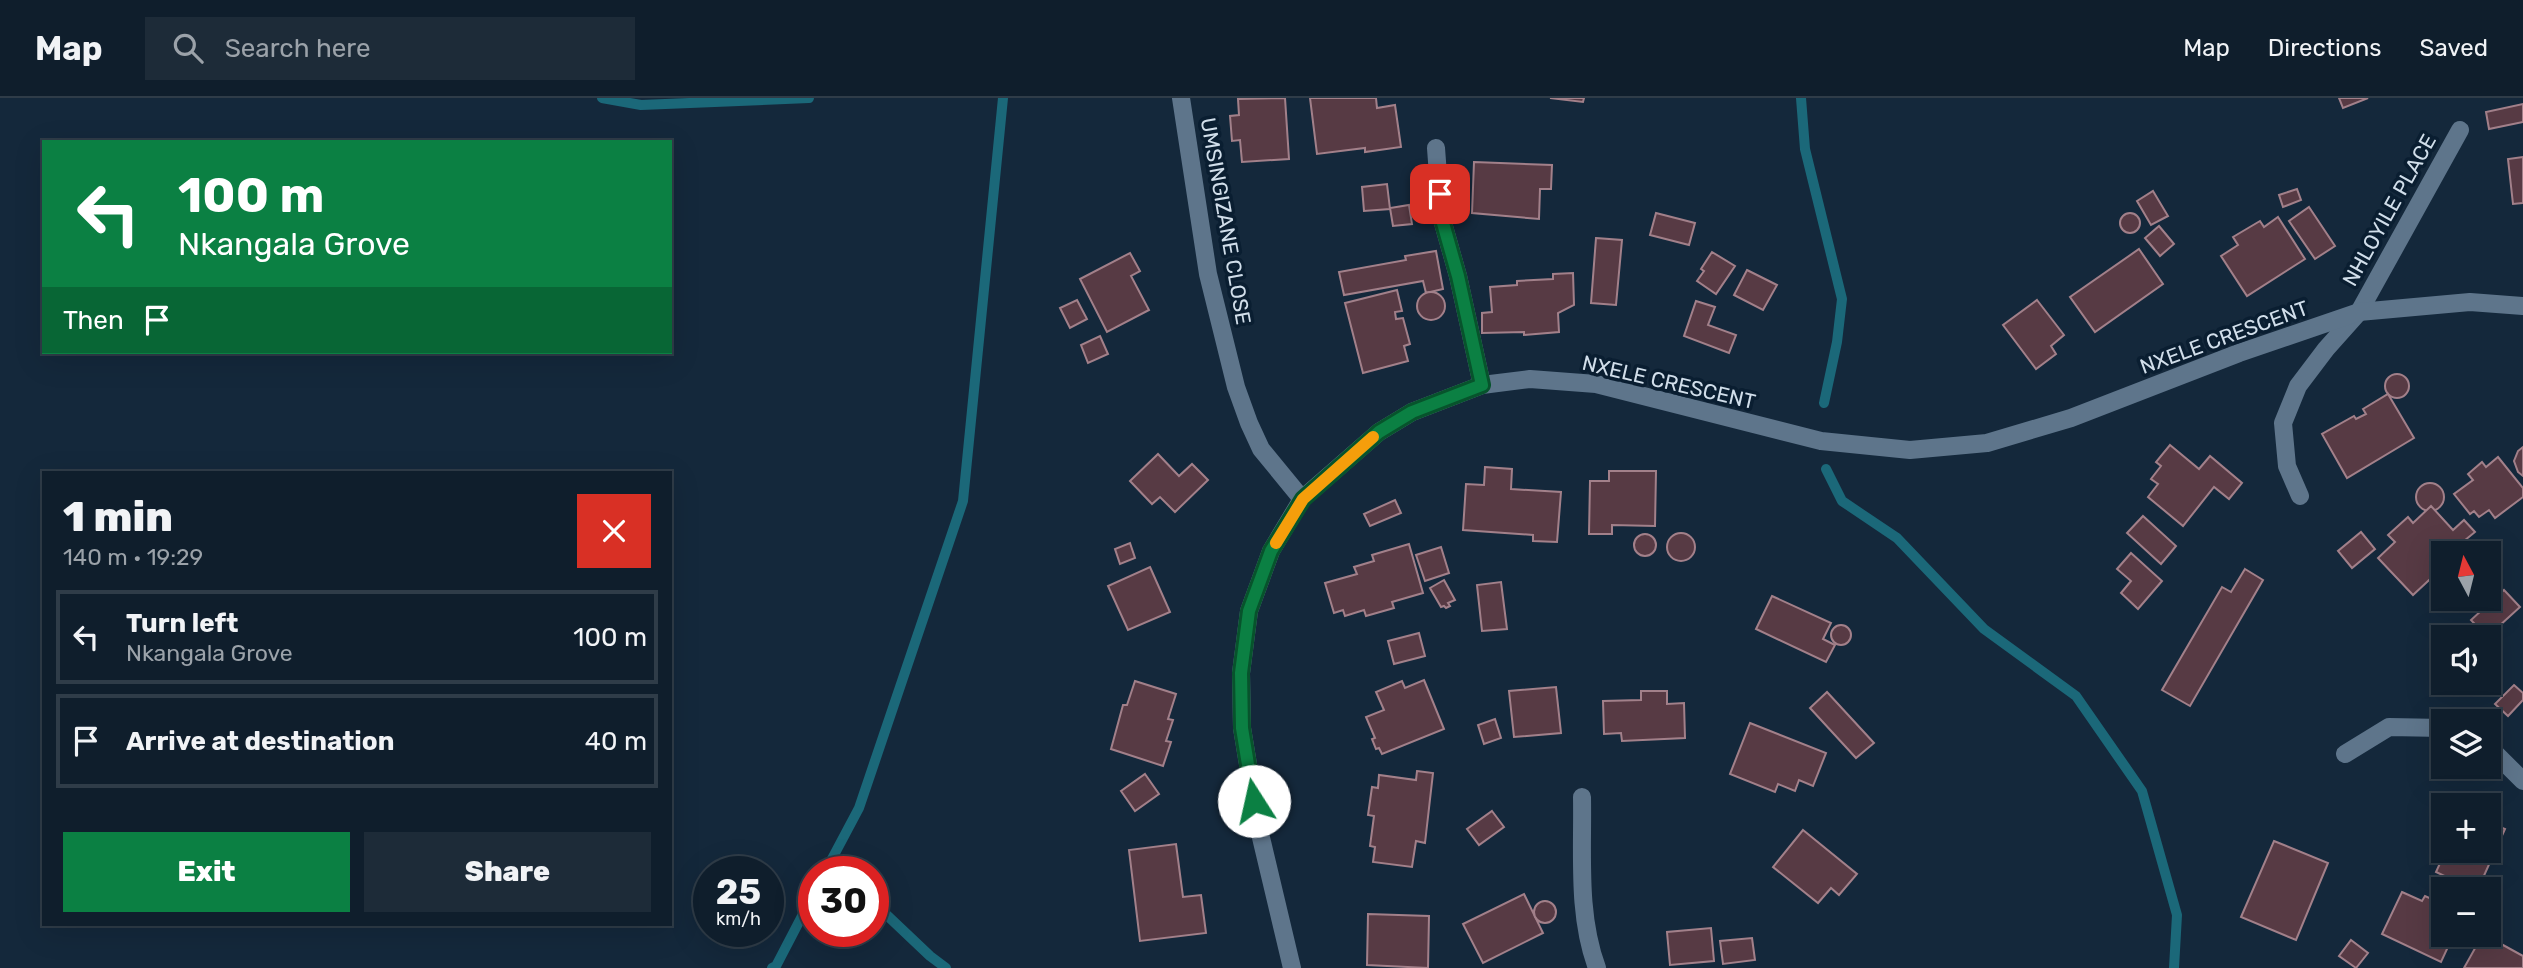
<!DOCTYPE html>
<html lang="en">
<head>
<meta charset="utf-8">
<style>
  body { margin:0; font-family:Rubik,sans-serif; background:#1d2b38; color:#f1f3f6; height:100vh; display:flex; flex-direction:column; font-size:26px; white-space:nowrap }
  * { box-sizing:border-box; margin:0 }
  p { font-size:23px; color:#9ba2a9 }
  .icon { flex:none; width:38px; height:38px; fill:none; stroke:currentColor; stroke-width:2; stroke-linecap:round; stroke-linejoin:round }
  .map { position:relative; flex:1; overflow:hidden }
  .panel { position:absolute; left:42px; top:373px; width:630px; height:455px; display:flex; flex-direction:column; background:#0f1e2c; border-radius:0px; box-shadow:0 7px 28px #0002,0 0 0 2px #2f3c48 }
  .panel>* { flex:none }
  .hud { position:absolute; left:42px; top:42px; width:630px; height:214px; border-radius:0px; box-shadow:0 7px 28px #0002,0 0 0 2px #2f3c48; background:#0b8043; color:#fff; overflow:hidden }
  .needle { width:46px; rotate:353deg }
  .controls { position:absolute; left:2431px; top:443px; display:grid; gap:14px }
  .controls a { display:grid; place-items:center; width:70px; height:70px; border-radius:0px; background:#0f1e2c; box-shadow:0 7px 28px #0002,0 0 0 2px #2f3c48; font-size:35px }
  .speed { position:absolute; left:693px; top:758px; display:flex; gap:14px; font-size:35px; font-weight:700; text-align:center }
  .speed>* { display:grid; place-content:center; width:91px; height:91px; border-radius:50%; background:#0f1e2c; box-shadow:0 7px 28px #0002,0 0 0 2px #2f3c48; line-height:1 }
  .speed small { font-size:18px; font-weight:400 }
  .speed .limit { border:10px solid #d22; background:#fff; color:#111 }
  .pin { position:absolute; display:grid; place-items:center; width:60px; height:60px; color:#fff; margin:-30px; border-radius:14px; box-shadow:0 4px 10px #0006 }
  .me { position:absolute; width:77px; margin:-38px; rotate:350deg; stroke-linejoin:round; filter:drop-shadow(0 0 5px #0008) }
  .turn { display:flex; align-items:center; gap:24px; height:147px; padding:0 21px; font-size:32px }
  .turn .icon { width:91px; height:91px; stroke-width:2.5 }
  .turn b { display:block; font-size:49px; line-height:60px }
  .then { display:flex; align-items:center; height:66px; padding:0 21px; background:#0003; gap:14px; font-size:26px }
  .round { display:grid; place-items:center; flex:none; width:74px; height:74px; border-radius:0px; background:#1d2b38 }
  .overview { display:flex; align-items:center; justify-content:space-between; height:119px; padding:0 21px }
  h1 { font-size:42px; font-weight:800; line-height:52px }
  .primary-button { display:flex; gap:14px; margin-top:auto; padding:14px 21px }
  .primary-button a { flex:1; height:80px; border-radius:0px; background:#0b8043; color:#fff; font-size:28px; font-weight:800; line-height:80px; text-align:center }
  .primary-button a+a { background:#1d2b38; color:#f1f3f6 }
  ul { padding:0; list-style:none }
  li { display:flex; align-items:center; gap:21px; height:94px; margin:0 14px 10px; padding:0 7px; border:4px solid #2f3c48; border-radius:0px }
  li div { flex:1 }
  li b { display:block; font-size:26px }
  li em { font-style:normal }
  header { display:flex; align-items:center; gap:42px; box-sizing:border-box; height:98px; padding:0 35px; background:#0f1e2c; border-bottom:2px solid #2f3c48 }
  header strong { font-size:33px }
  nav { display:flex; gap:38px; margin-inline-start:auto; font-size:24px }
  .search { width:490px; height:63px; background:#1d2b38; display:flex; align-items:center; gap:18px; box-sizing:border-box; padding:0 24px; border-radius:0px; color:#9ba2a9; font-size:26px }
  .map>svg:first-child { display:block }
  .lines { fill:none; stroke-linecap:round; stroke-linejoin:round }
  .stream { stroke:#1b6879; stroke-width:10 }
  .building { fill:#573a44; stroke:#a2808a; stroke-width:2 }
  .lane { stroke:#5e758b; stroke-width:18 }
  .street { stroke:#5e758b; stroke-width:18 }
  .route-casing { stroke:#07532c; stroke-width:18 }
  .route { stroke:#0b8043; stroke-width:12 }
  .slow { stroke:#f59e0b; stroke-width:12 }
  .labels { text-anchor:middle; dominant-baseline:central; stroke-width:7; stroke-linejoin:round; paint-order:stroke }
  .street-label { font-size:21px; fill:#d1deea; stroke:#0a1e31 }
</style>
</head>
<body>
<header>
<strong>Map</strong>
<div class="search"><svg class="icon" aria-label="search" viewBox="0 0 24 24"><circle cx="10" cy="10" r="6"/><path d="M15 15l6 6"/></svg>Search here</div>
<nav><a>Map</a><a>Directions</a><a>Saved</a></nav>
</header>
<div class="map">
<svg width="2523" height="870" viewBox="0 0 2523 870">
  <rect width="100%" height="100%" fill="#14283b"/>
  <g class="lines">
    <!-- stream -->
    <g class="stream">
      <path d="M602,0l39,7 168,-7"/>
      <path d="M1801,0l4,51 37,150 -5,43 -13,61"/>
      <path d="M1826,371l16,32 55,37 87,91 92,67 66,95 35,124 -3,53"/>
      <path d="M831,763l11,11"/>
      <path d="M825,774l34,-64 104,-307 40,-403"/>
      <path d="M873,804l57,54 16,12"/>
      <path d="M772,870l4,-2 38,-73"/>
    </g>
  </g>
  <!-- building -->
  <g class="building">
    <path d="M1285,0l4,61 -47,3 -2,-22 -8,1 -2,-25 9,-1 -1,-16z"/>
    <path d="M1310,0h66l1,10 18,-3 6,42 -36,5v-4l-48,6z"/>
    <path d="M1550,0h34l-1,4z"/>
    <path d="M2339,0h29l-25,10z"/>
    <path d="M2523,6v18l-34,7 -3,-17z"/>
    <path d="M2523,59v46l-10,1 -5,-45z"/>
    <path d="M1474,64l78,3 -1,24h-11l-1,30 -67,-6z"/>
    <path d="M1387,86l3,25 -26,2 -2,-24z"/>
    <path d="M2297,91l4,11 -18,7 -4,-12z"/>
    <path d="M2153,93l15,25 -17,9 -14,-24z"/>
    <path d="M1409,107l3,19 -19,2 -3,-18z"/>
    <path d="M2309,109l26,39 -20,13 -26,-38z"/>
    <path d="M1656,115l39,10 -6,22 -39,-10z"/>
    <circle cx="2130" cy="125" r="10"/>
    <path d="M2278,119l27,42 -58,37 -26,-40 17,-11 -5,-8 27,-16 4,6z"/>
    <path d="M2159,128l15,18 -14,12 -15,-18z"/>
    <path d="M1596,140l26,2 -6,65 -25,-2z"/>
    <path d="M2139,151l24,35 -68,48 -25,-35z"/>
    <path d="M1436,153l7,38 -17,4 -3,-12 -79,14 -5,-23 67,-12 -1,-4z"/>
    <path d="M1712,154l23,14 -19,28 -19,-13 7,-10 -3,-2z"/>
    <path d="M1130,155l10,18 -9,5 18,34 -42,22 -27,-53z"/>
    <path d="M1747,172l30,15 -14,25 -29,-15z"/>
    <path d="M1573,175l1,32 -16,8 1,19 -35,3v-3l-42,1v-20l10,-1 -2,-25 27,-2v-4l36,-2v-5z"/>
    <path d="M1397,192l5,21 -7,1 1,7 7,-1 7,26 -6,2 4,15 -45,12 -18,-70z"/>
    <circle cx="1431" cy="208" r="14"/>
    <path d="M1077,202l10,19 -17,9 -10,-20z"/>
    <path d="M2037,202l27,35 -13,11 5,8 -20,15 -33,-44z"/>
    <path d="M1696,203l19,6 -7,18 28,10 -7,18 -45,-17z"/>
    <path d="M1100,238l8,18 -20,9 -7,-18z"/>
    <circle cx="2397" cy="288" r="12"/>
    <path d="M2388,296l26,44 -67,40 -25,-44 32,-18 2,3 10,-5 -3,-5z"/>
    <path d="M2170,347l29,24 11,-13 32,27 -13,16 -15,-12 -31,39 -35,-29 10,-13 -7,-5 10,-13 -5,-4z"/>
    <path d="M2523,349v29l-5,-4 -4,-11 4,-10z"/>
    <path d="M1158,356l21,22 13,-12 16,16 -33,32 -15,-15 -8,7 -22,-23z"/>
    <path d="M2498,359l25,31v9l-28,21 -6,-8 -10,7 -5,-6 -4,3 -16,-20 19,-14 -5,-6 14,-12 4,5z"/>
    <path d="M1485,369l27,2 -1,20 50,3 -4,50 -24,-1v-6l-70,-5 3,-46 18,1z"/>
    <path d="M1609,373h47l-1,55 -43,-1v9h-23l1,-53h19z"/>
    <circle cx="2430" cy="399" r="14"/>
    <path d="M1395,402l6,13 -31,13 -6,-12z"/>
    <path d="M2431,408l22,24 11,-10 11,12 -11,9 4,3 -10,9h-15v14l-30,28 -35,-37 17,-16 -7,-7 20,-18 5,6z"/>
    <path d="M2143,418l33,30 -15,18 -34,-31z"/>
    <path d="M2361,434l14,17 -23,19 -14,-17z"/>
    <circle cx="1681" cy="449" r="14"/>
    <circle cx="1645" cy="447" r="11"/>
    <path d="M1130,445l5,15 -15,6 -5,-15z"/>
    <path d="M1409,446l14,49 -31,9 2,6 -28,8 -2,-6 -19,6 -2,-6 -9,3 -9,-30 32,-9 -3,-7 20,-6 -2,-6z"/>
    <path d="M1441,449l8,26 -24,8 -9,-26z"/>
    <path d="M2131,455l31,28 -24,28 -17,-16 10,-12 -14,-12z"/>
    <path d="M1150,469l20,45 -42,18 -20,-44z"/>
    <path d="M2245,471l18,11 -73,126 -28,-16 60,-103 9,5z"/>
    <path d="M1444,482l11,20 -7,3 2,3 -4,2 -2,-2 -3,1 -11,-19z"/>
    <path d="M1501,484l6,47 -25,2 -5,-46z"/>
    <path d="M2504,492l16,17 -33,30 -16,-17z"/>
    <path d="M1772,498l59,27 -8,16 12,6 -9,17 -70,-33z"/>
    <circle cx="1841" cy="537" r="10"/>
    <path d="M1419,535l6,23 -31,8 -6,-23z"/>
    <path d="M1424,582l20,49 -62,25 -3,-6 -3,1 -4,-10 3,-1 -9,-21 18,-7 -8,-18 26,-11 3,7z"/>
    <path d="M1135,583l41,13 -8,25 5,1 -7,21 5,1 -8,24 -52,-17 12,-44h4z"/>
    <path d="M2514,587l9,8v7l-15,16 -13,-12z"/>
    <path d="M1556,589l5,46 -47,4 -5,-46z"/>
    <path d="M1641,593h26v13l17,-1 1,35 -63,3 -1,-8 -17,1 -1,-33 38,-1z"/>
    <path d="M1827,594l47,51 -18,15 -46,-50z"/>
    <path d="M1495,621l6,19 -17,6 -6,-19z"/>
    <path d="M1750,625l76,30 -13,33 -14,-6 -4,11 -17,-7 -3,8 -45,-18z"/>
    <path d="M1417,673l16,2 -8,70 -9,-2 -4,26 -39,-5 2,-15 -5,-1 4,-30 -6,-1 4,-28 6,1 1,-13 37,5z"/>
    <path d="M1145,676l14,20 -24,17 -14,-20z"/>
    <path d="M1492,713l12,16 -25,18 -12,-16z"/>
    <path d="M2488,724l17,7 -27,60h-6l-36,-17 10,-22 19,7 3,-7h20z"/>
    <path d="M1803,732l54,44 -18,21 -8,-7 -13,15 -45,-36z"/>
    <path d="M2274,743l54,22 -32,77 -55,-23z"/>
    <path d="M1176,746l7,53 18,-2 5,38 -66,8 -11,-91z"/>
    <path d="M2402,794l20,9 3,-5 18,8v30h11l-13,28 -59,-28z"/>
    <path d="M1524,796l19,39 -60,30 -20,-39z"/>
    <circle cx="1545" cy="814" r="11"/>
    <path d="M1368,816l61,2 -1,52 -61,-3z"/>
    <path d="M1711,830l3,33 -44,4 -3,-33z"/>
    <path d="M2483,836l40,22v12h-59z"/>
    <path d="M1752,840l3,22 -32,4 -3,-23z"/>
    <path d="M2351,842l17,13 -12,15 -17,-12z"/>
  </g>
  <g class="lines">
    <!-- lane -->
    <g class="lane">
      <path d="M2300,398l-13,-30 -4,-43 15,-37 28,-37 33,-37 101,-182"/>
      <path d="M2488,648l35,35"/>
      <path d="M2345,656l44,-27 54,1"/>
    </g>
    <!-- street -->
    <g class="street">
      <path d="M1181,0l27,176 28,113 13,36 12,26 41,50"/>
      <path d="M1436,50l5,68 17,60 24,109"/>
      <path d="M1582,699c1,57 -5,117 15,171"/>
      <path d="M1292,870l-34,-143 -16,-97 -1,-55 8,-62 22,-60 31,-52 77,-67 33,-20 70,-27 48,-6 66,5 225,57 89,9 77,-7 84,-25 168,-65 120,-41 111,-10 53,4"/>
    </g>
  </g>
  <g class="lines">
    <defs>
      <path id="route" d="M1254,703l-12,-73 -1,-55 8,-62 22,-60 32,-52 76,-67 33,-20 70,-27 -24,-109 -17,-60 -1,-22"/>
    </defs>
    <!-- route casing -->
    <use href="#route" class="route-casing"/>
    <!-- route -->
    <use href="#route" class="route"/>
    <!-- slow -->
    <path class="slow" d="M1276,445l27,-44 70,-62"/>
  </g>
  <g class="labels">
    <!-- street labels -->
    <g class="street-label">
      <text transform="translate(2389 112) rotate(-61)">NHLOYILE PLACE</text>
      <text transform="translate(1226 123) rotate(80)">UMSINGIZANE CLOSE</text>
      <text transform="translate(2224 239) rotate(-20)">NXELE CRESCENT</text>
      <text transform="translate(1669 284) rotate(13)">NXELE CRESCENT</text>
    </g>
  </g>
</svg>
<div class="controls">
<a><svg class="needle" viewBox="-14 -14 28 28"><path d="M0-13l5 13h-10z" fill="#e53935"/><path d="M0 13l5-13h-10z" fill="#9ba2a9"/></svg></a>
<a><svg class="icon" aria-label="sound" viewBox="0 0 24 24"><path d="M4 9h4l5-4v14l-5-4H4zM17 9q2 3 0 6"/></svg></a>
<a><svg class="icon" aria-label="layers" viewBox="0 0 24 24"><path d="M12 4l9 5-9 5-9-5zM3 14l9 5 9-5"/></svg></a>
<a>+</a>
<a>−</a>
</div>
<div class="speed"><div>25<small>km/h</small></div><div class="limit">30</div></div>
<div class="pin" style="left:1440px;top:96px;background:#d93025"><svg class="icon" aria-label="arrive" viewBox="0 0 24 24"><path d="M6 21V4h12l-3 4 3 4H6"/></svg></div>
<svg class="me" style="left:1254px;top:703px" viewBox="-20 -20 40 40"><circle r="19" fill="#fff"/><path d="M0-13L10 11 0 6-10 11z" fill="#0b8043"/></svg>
<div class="hud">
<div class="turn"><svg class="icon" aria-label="left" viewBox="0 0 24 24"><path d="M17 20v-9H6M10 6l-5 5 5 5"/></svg><div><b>100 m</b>Nkangala Grove</div></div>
<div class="then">Then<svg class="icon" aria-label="arrive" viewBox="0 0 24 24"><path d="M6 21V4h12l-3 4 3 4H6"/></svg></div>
</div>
<section class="panel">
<div class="overview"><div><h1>1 min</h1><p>140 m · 19:29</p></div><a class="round" style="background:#d93025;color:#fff"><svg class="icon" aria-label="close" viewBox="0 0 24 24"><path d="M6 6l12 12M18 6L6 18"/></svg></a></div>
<ul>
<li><svg class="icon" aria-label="left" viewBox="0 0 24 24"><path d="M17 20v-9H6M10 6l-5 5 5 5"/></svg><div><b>Turn left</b><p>Nkangala Grove</p></div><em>100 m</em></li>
<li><svg class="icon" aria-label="arrive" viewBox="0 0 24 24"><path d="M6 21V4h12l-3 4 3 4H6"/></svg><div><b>Arrive at destination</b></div><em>40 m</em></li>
</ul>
<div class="primary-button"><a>Exit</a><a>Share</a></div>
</section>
</div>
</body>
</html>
